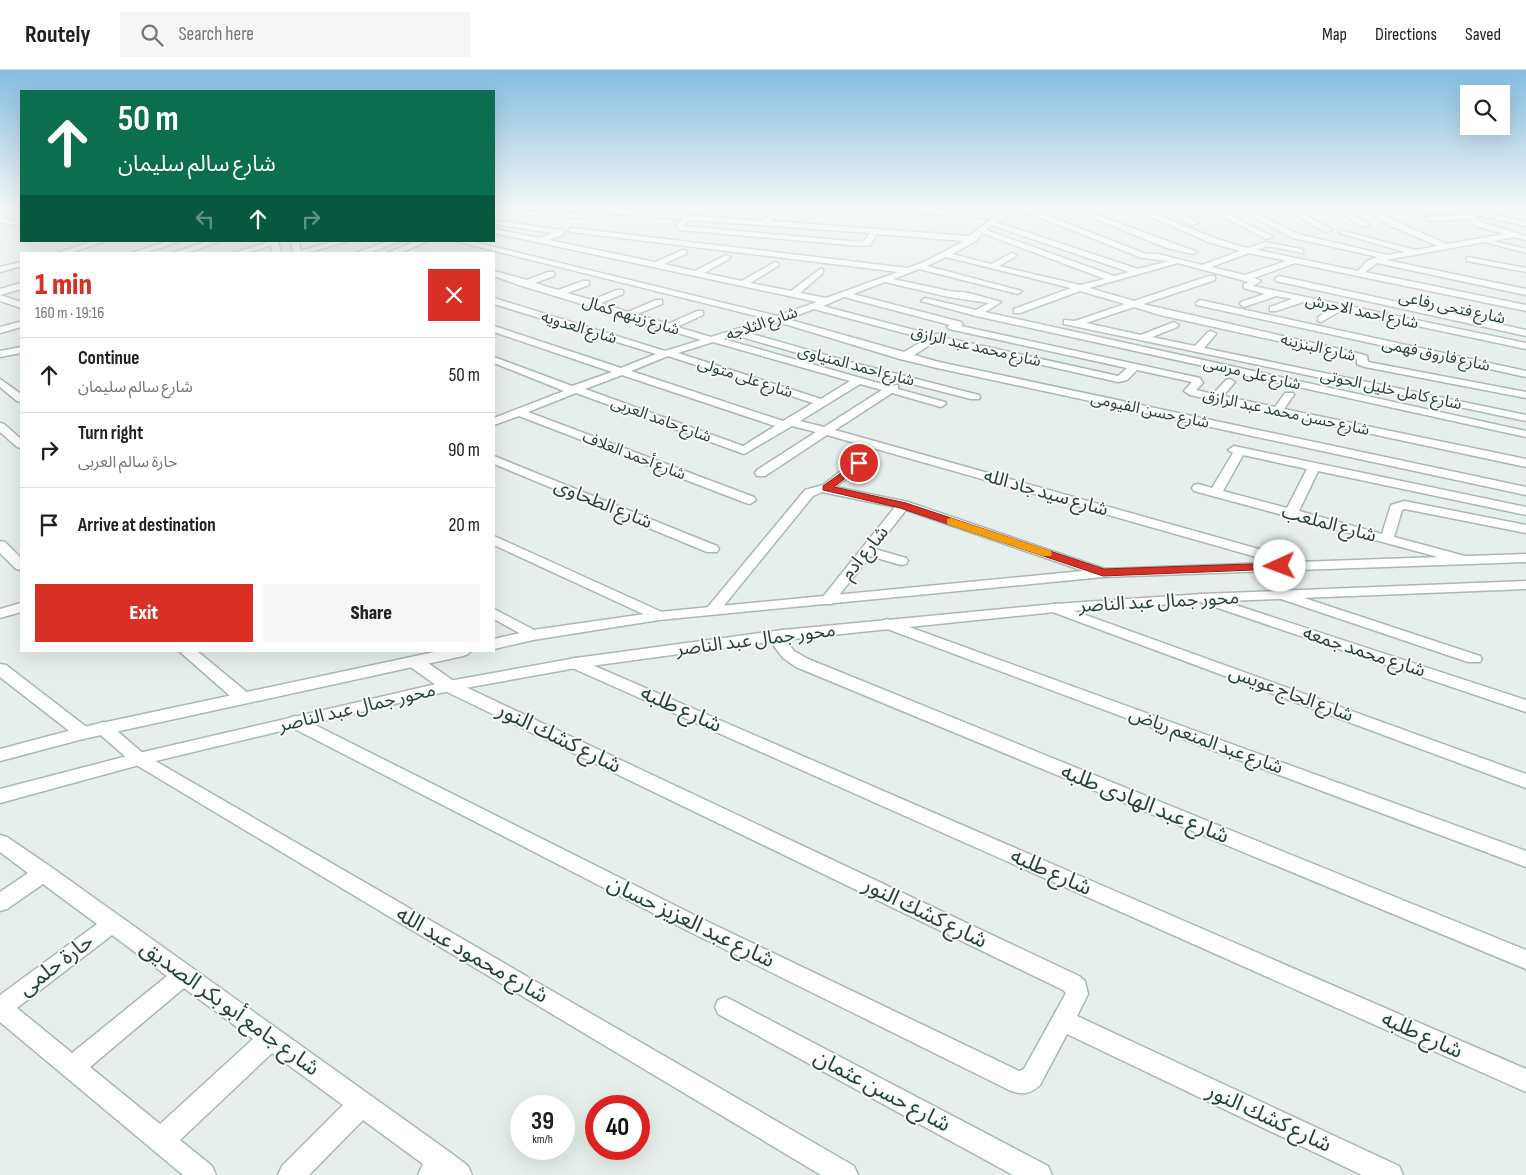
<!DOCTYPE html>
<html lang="en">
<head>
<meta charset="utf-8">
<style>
  body { margin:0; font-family:"Sofia Sans Condensed","Noto Sans Arabic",sans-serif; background:#f6f6f6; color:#202124; height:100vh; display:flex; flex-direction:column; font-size:19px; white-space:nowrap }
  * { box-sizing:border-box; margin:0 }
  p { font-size:16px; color:#757577 }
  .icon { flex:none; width:28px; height:28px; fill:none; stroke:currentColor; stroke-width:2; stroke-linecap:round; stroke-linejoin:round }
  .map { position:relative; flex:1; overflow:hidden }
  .panel { position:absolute; left:20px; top:182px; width:475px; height:400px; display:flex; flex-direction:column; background:#fff; border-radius:0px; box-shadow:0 5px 20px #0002 }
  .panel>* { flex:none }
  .top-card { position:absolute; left:20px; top:20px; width:475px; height:152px; border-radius:0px; box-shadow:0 5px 20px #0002; background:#0b6e4f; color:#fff; overflow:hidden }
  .controls { position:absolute; left:1460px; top:15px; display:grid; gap:10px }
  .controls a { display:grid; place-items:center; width:50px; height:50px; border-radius:0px; background:#fff; box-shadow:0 5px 20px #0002; font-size:25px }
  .speed { position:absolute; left:510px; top:1025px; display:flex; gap:10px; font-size:25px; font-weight:700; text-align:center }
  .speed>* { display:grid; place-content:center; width:65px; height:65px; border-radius:50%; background:#fff; box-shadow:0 5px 20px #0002; line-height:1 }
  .speed small { font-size:12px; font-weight:400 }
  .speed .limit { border:8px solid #d22; background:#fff; color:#111 }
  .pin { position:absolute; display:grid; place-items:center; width:42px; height:42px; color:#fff; margin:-21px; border:2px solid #fff; border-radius:50%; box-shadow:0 1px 5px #0007 }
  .me { position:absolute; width:55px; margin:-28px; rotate:268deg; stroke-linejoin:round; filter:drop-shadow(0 0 4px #0008) }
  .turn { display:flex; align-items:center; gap:18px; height:105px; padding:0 15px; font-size:22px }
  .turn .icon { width:65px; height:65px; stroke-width:2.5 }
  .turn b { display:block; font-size:35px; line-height:42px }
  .lanes { display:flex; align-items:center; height:48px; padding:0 15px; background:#0003; justify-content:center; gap:25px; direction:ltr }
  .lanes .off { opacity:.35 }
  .round { display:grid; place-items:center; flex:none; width:52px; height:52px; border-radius:0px; background:#f6f6f6 }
  .overview { display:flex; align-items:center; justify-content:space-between; height:85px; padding:0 15px }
  h1 { font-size:30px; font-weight:800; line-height:38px; color:#d93025 }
  .cta { display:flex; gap:10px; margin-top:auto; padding:10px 15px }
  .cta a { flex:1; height:58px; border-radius:0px; background:#d93025; color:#fff; font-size:20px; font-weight:800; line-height:58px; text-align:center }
  .cta a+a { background:#f6f6f6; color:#202124 }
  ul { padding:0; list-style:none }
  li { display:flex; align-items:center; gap:15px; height:75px; padding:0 15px; border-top:1px solid #e0e0e0 }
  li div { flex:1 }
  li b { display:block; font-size:19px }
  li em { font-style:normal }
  header { display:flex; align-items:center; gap:30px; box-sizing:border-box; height:70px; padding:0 25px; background:#fff; border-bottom:1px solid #e0e0e0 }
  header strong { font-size:24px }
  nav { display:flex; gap:28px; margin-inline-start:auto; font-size:18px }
  .search { width:350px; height:45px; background:#f6f6f6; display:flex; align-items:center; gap:12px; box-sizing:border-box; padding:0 18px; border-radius:0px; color:#757577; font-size:19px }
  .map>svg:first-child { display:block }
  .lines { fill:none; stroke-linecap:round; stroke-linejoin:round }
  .minor-casing { stroke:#a8b8b2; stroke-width:3 }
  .tertiary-casing { stroke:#a8b8b2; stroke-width:3 }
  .minor { fill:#fff; fill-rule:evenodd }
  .tertiary { fill:#fff; fill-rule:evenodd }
  .route { fill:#d93025; stroke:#8d1f18 }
  .slow { fill:#f59e0b }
  .labels { text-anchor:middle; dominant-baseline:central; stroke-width:4; stroke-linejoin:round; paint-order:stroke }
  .far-street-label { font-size:16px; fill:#24423a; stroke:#f7fbf9 }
  .street-label { font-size:19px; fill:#24423a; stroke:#f7fbf9 }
  .near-street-label { font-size:22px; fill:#24423a; stroke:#f7fbf9 }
</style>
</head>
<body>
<header>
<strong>Routely</strong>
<div class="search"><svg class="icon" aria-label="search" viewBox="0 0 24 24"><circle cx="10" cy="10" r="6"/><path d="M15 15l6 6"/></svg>Search here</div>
<nav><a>Map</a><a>Directions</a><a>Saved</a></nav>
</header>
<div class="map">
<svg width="1526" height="1105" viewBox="0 0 1526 1105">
  <rect width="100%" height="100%" fill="#e6efeb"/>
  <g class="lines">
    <defs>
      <g id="minor">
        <path d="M21,138v4l-20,6 20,4v4l-21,-4v-8z"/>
        <path d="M565,138h32l166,13 10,-10 -8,-3h14l3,2 -11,11 198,15 24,-18 -100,-7 -4,-2 23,-1 89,6 13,-6h14l118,46h12l44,11 38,-14 -29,-8 -81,-35h9l78,31 22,7 9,2 18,-6 34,7h3v4l-36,-7 -10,4 101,21 9,-10 11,-4 -85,-19 -56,-30h9l52,26 89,21 18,-3 -66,-19 4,-2 72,19 23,-4 -47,-20 -28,-18h8l26,14 50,22 58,-10 -30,-8 -6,-7 -40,2 -4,-2 1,-2 41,-2 -4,-7h7l56,14v4l-53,-12 8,8 45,14v4l-12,-3 -21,4 33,8v4l-41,-11 -99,18 140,29v6l-149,-32 -12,9 161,33v6l-231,-48 -41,15 7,3 -8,5 273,57v6l-184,-39 -21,12 -3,-1v-4l15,-9 -30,-6 -27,9h-6v-4l22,-8 -16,-3 -32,11 -4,-3 1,-2 24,-8 -21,-6v-4l5,-2 -71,-19 -89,25 45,13 75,-25h6v4l-72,24 218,50 6,2 1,6 158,30v6l-161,-31 -8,-3v-5l-2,-1 -195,-43 -26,-8 -48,16 55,12 33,-13 5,3 -2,2 -25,10 43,9 13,-14 3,-1 5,3 -12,14 322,67v6l-462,-97v-4l11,1 50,-17 -45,-13 -60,22h-6v-4l57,-21 -125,-31 -19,9 95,25 -4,3 -99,-25 -26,10 56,12 20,2 32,9 -16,10 541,119v6l-550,-121 -55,-15 4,-3 51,12 13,-7 -40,-6 -64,-15 -32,12 108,28 2,2 -2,2 239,52 3,5 -7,7 17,4 13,-14 4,-1 5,3 -12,14 52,11 10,-14h8l1,2 -10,14 242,50v8l-336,-72 -6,-4 8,-9 -55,-12 -10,10 -9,2 -182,-41 -22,14 25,7 587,125v8l-589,-127 -37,-9 -122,-37 -33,10 105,30 129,33 1,2 -1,2h-8l-129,-33 -107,-31 -12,4 166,47 9,-1v4l47,13 1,2 -5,3 -49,-14 -57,37 470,132 2,3 -2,3h-10l-468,-133 -62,41h-8l-2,-3 2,-3 59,-38 -24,-6 -48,28 -168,-61 -48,19 226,85 2,3 -6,4 -4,-1 -227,-87 -25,9v-7l70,-27 -70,-28v-6l78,29 40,-14 -118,-40v-6l127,42 35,-14 -162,-50v-6l171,53 36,-11 -179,-54 -28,-10v-5l33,9 21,-8h6v4l-19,7 23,7 25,-9h6v4l-22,8 25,7 25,-10h6v4l-22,9 27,9 28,-12h6v4l-25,10 31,10 29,-13h6v4l-26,12 34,10 57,-18 -313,-78h15l307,75 40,-14 -323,-69v-4l46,9 13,-5 -54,-8 -4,-2 4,-2 62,9 4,2 -1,2 -15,6 106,22 28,-12h3v4l-22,10 31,7 31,-16 4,2 -1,2 -25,14 38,8 33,-19 4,2 -1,2 -28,17 41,8 29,-22h3v4l-23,20 26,5 72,-26 -326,-40 -4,-2 4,-2 336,40 18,-7 38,-20 -87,-7 -7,11 -10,1 -180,-16 -5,-4 8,-7 -115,-9zM1021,140l121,48 27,3 -31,8 -142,-47zM690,150l180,13 -6,8 -4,1 -177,-16zM991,155l138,47 -15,4 -128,-46zM982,163l123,46 -25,6 -81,-19 16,-9 1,-2 -4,-2 -21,11 -39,-10 24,-13zM1249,183l37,8 -41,14 -34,-8zM844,227l106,28 -3,2 2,2 178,39 -9,8 -176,-39v-4l-9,2 -110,-29zM814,239l112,30 -22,13 -117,-33zM713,272l137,39 -29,18 -143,-46zM668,286l145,47 -30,18 -152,-50zM622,305l153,51 -32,20 -158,-57zM860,314l22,6 -58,37 -24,-6z"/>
        <path d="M808,138h8l-8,5 -4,-2z"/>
        <path d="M851,138h8l-7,5 -4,-2z"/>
        <path d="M1068,138h10l119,44 -4,2 -26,-6z"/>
        <path d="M1101,138h16l-15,4 -4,-2z"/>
        <path d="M1159,138h9l31,15 -7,2z"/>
        <path d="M1207,138h9l57,29 -7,2z"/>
        <path d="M1284,138h9l39,22 -7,2z"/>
        <path d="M1334,138h8l28,17 -7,2z"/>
        <path d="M1413,138h7l6,5c-5,4 -18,4 -23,0l12,-2z"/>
        <path d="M1521,138h5v3z"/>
        <path d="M496,139l84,5 4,2 -4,2 -81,-5 -4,-2z"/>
        <path d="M93,171h13l-39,13h-13z"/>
        <path d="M168,171h13l-39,13h-13z"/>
        <path d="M208,171h13l-38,13h-13z"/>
        <path d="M272,171l6,2 -34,11h-14z"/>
        <path d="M335,171h14l-46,13 -10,-1z"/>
        <path d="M388,171h12l-34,13h-13z"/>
        <path d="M416,171h12l-31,13h-12z"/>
        <path d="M1467,187l59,11v4l-59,-11z"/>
        <path d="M21,192v4l-21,6v-5z"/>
        <path d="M1279,206l247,54v6l-250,-55 -1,-2z"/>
        <path d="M21,213v6l-21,6v-6z"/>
        <path d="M0,225l21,7v6l-21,-7z"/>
        <path d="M1200,230l326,71v6l-329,-72 -1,-2z"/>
        <path d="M19,252l2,1v4l-21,6v-6z"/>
        <path d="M0,309l21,15v8l-4,-1 -17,-14z"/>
        <path d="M0,353l4,1 17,15v9l-4,-1 -17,-15z"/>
        <path d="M1234,376l292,61v8l-208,-44 -19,40 83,23 8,-26 1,-3 13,-4 122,24v8l-121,-24 -3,1 -8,27 71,19 2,3 -7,4 -266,-72 -2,-3 2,-3 4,-1 14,4 21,-35 -5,-3zM1243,385l64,14 -20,39 -64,-17z"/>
        <path d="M494,386l223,90 2,3 -2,3h-10l-213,-88z"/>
        <path d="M859,389l6,4 -2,3 -28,21 73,15 200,68 2,3 -7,4 -5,-1 -192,-66 -31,39 31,9 2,3 -2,3 -5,1 -31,-9 -38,48h-10l-2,-3 2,-3 73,-91 -73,-15 -9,4 -96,118h-10l-2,-3 2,-3 98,-118 18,-5 32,-25z"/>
        <path d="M494,466l170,77 2,3 -2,3h-10l-160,-74z"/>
        <path d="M0,471l5,1 16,16v12l-5,-1 -16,-16z"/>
        <path d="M1283,521l197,65 2,3 -2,3h-12l-190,-64 -2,-3 2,-3z"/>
        <path d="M1202,524l324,106v12l-329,-111 -2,-3 2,-3z"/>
        <path d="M21,533v9l-21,6v-9z"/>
        <path d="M1055,534l471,170v14l-476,-177 -2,-3 2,-3z"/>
        <path d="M494,539l44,23 3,3 -3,3h-10l-34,-19z"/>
        <path d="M887,549l639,232v16l-644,-240 -3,-3 3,-3z"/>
        <path d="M783,560l5,2 3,3 -4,7 7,9 14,8 718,291v19l-730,-302 -13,-9 -12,-16 7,-10z"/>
        <path d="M179,581h18l52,43 2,4 -2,4 -6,1 -6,-1z"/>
        <path d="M415,587l6,1 34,24 624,294 6,5 3,13 -11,22 322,150 4,9h-41l-295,-141 -27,51c-11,10 -18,10 -31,5l-323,-160 -397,-204 -2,-4 2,-4 6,-2 6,2 399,200 319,153 5,-2 42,-76 -3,-3 -620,-300 -34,-24 -2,-4 2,-4z"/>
        <path d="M576,588l950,411v23l-956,-425 -2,-4 2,-4z"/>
        <path d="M0,594l6,1 83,64 3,4 -3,4 -6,2 -6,-2 -77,-60z"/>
        <path d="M103,652l6,2 36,31 709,411 4,9h-37l-688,-412 -36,-31 -3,-4 3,-4z"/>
        <path d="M0,765l7,2 44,30 400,286 17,13 4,9h-54l5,-11 -60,-44 -54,55h-31l4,-9 61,-61 -71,-52 -92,87 32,26 4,9h-33l-183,-153v-27l97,-71 -54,-40 -36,25 -7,2v-19l28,-19 -28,-21zM112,865l55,41 -95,77 -55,-45zM184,918l69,51 -93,85 -70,-57z"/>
        <path d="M726,927l322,169 4,9h-39l-295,-161 -3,-7 3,-7z"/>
      </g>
      <g id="tertiary">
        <path d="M270,171h8l3,13h-8z"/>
        <path d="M291,171h8l2,13h-8z"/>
        <path d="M21,277v6l-21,4v-6z"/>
        <path d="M1526,484v8l-423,15 -444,43 -126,20 -39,9v-10l39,-9 126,-18 444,-43z"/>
        <path d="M1526,511v8l-324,13 -147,10 -272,28 -207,28 -127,23 -310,74 -139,38v-14l139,-36 310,-72 127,-23 207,-28 272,-26 147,-10z"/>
        <path d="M439,581h32l-3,3 -5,2 -380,83 -83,22v-12l83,-22z"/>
      </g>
    </defs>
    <!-- minor casing -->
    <use href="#minor" class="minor-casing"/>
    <!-- tertiary casing -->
    <use href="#tertiary" class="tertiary-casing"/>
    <!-- minor -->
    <use href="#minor" class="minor"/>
    <!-- tertiary -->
    <use href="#tertiary" class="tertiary"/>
  </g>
  <!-- sky -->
  <linearGradient id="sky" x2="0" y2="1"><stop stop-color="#84bce0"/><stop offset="0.47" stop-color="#f4f8f6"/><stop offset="1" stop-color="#f4f8f6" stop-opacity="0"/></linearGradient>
  <rect width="1526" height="293" fill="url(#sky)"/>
  <!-- route -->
  <path class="route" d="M859,390l3,1v4l-28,22 72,16 198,66 176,-6 6,3 -6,3 -177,7 -203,-68 -77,-18v-4z"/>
  <!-- slow -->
  <path class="slow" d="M951,448l100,33 1,3 -1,2h-8l-96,-32v-5z"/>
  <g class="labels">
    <!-- far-street labels -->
    <g class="far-street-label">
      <text transform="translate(1452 238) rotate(12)">شارع فتحى رفاعى</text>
      <text transform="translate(1362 242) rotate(12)">شارع احمد الاحرش</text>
      <text transform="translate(631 246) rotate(17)">شارع زينهم كمال</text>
      <text transform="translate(762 254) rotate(-19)">شارع الثلاجه</text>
      <text transform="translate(579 258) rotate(17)">شارع العدويه</text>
      <text transform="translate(976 277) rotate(13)">شارع محمد عبد الرازق</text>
      <text transform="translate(1318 278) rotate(13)">شارع البنزينه</text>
      <text transform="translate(1436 285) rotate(12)">شارع فاروق فهمى</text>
      <text transform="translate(856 296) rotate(15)">شارع احمد المنياوى</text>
      <text transform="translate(1252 304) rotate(13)">شارع على مرسى</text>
      <text transform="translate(745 308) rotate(18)">شارع على متولى</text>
      <text transform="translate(1391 320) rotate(12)">شارع كامل خليل الحوتى</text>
      <text transform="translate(1150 341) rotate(12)">شارع حسن الفيومى</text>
      <text transform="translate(1286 343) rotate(12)">شارع حسن محمد عبد الرازق</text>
      <text transform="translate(661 350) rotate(20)">شارع حامد العربى</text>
      <text transform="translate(634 386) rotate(21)">شارع أحمد العلاف</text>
    </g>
    <!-- street labels -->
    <g class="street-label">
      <text transform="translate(1046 423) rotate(16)">شارع سيد جاد الله</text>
      <text transform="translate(603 434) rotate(22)">شارع الطحاوى</text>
      <text transform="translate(1329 454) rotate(15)">شارع الملعب</text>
      <text transform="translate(865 483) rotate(-51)">شارع ادم</text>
      <text transform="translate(1159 532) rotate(-3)">محور جمال عبد الناصر</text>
      <text transform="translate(756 570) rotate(-7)">محور جمال عبد الناصر</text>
      <text transform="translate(1364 582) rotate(18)">شارع محمد جمعه</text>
      <text transform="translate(1291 624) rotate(20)">شارع الحاج عويس</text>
      <text transform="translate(357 638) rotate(-13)">محور جمال عبد الناصر</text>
      <text transform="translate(1206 671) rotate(20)">شارع عبد المنعم رياض</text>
    </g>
    <!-- near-street labels -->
    <g class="near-street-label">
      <text transform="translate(681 639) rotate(24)">شارع طلبه</text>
      <text transform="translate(559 668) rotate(26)">شارع كشك النور</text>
      <text transform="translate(1145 734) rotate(22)">شارع عبد الهادى طلبه</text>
      <text transform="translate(1051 802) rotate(24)">شارع طلبه</text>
      <text transform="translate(925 843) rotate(26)">شارع كشك النور</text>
      <text transform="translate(691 852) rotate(26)">شارع عبد العزيز حسان</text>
      <text transform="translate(472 885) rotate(30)">شارع محمود عبد الله</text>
      <text transform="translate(56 895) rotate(-37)">حارة حلمى</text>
      <text transform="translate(230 938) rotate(36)">شارع جامع أبو بكر الصديق</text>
      <text transform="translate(1422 965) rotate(24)">شارع طلبه</text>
      <text transform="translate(882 1021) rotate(28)">شارع حسن عثمان</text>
      <text transform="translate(1269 1048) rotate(25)">شارع كشك النور</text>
    </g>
  </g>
</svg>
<div class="controls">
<a><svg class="icon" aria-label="search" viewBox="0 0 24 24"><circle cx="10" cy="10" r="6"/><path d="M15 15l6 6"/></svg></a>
</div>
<div class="speed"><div>39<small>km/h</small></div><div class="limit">40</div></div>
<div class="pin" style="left:859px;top:393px;background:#d93025"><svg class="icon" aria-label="arrive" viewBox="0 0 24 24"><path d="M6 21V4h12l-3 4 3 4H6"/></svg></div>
<svg class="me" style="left:1280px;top:496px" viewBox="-20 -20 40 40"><circle r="19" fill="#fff"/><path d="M0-13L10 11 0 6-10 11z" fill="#d93025"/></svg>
<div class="top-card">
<div class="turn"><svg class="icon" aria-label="ahead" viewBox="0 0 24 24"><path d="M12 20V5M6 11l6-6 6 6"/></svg><div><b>50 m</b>شارع سالم سليمان</div></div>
<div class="lanes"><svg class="icon off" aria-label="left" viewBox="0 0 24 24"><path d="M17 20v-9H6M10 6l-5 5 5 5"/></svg><svg class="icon" aria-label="ahead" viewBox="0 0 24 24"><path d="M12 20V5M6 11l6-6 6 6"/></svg><svg class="icon off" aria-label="right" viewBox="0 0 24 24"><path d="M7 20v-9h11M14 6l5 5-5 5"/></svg></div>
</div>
<section class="panel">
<div class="overview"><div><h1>1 min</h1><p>160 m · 19:16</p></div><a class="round" style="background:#d93025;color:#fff"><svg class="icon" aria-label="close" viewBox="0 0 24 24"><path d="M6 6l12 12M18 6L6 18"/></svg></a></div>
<ul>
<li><svg class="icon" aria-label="ahead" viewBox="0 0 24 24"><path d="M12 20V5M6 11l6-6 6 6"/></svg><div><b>Continue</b><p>شارع سالم سليمان</p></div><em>50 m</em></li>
<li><svg class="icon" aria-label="right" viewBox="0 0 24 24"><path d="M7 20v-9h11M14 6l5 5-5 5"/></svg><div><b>Turn right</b><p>حارة سالم العربى</p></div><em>90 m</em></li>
<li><svg class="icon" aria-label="arrive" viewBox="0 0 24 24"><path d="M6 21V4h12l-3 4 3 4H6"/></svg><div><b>Arrive at destination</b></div><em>20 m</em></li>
</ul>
<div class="cta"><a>Exit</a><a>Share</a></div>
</section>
</div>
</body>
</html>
